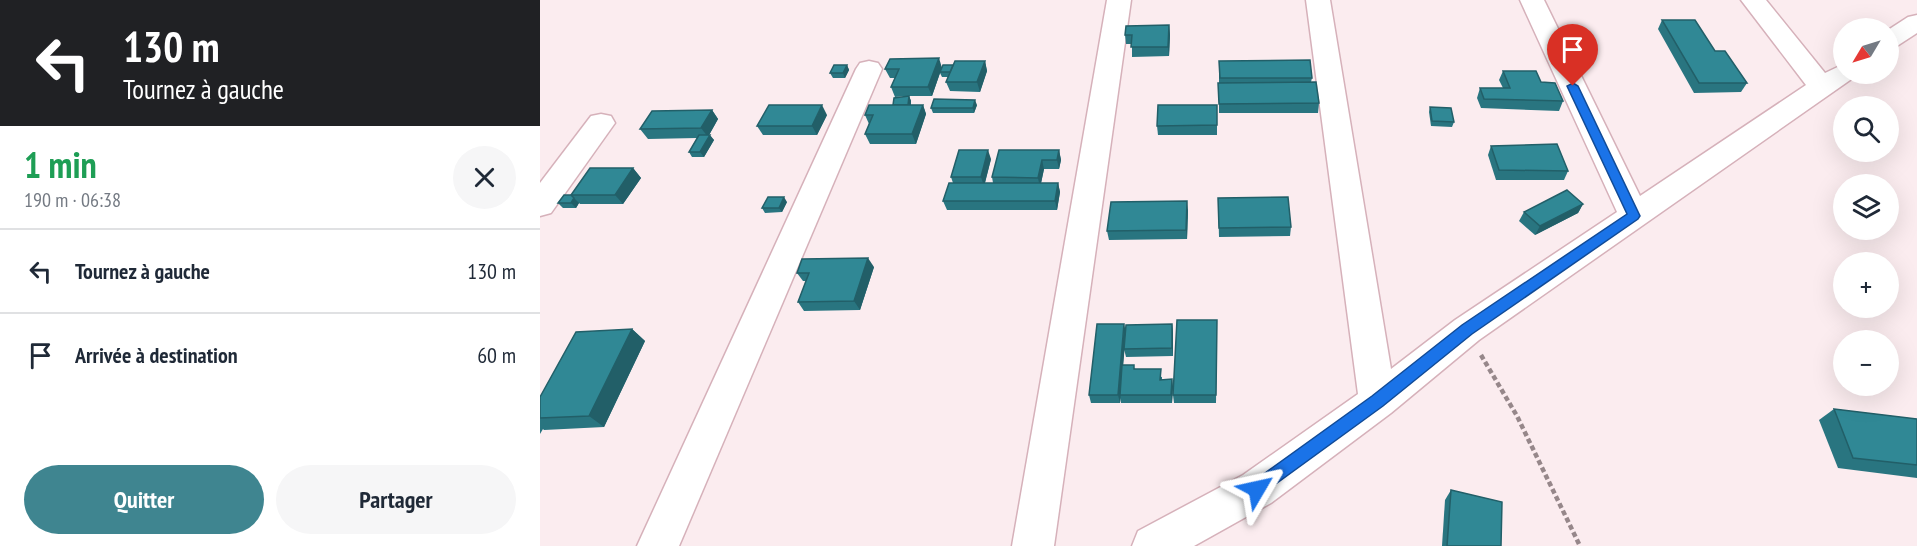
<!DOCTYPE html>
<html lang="fr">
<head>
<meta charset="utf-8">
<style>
  body { margin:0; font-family:"PT Sans Narrow",sans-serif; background:#f6f6f7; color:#1f2937; height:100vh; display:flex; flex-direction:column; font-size:22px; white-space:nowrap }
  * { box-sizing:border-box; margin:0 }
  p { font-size:20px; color:#747a83 }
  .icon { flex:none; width:33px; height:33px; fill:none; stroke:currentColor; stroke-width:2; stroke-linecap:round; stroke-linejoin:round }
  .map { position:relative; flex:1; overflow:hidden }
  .drawer { display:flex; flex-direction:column; background:#fff; width:540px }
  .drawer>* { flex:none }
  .guide { background:#202124; color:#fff; overflow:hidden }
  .needle { width:39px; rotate:232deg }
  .buttons { position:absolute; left:1293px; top:18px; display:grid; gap:12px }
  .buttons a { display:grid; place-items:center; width:66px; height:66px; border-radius:50%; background:#fff; box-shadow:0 6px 24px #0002; font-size:30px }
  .pin { position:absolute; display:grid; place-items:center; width:51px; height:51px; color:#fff; margin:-62px -26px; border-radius:50% 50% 50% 0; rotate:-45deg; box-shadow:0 0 6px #0007 }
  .pin .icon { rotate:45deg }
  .me { position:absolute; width:66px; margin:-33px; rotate:54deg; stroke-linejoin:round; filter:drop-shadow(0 0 4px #0008) }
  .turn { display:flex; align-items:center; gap:21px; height:126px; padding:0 24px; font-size:27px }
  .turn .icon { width:78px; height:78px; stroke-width:2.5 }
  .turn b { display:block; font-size:42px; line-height:51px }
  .round { display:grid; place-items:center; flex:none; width:63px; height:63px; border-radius:32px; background:#f6f6f7 }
  .summary { display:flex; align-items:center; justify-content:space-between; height:102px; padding:0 24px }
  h1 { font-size:36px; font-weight:700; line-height:45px; color:#1e9e55 }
  .action { display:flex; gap:12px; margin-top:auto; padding:12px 24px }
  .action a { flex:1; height:69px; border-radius:36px; background:#3f8590; color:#fff; font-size:24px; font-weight:700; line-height:69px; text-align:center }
  .action a+a { background:#f6f6f7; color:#1f2937 }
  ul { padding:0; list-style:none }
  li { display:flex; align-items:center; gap:18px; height:84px; padding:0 24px; border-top:2px solid #e0e1e3 }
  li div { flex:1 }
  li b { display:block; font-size:22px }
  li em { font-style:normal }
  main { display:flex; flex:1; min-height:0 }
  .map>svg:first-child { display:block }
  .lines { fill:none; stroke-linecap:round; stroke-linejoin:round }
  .minor-casing { stroke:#d6b1ba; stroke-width:3 }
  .path { stroke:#96878a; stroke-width:4.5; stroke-dasharray:5 3; stroke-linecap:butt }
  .minor { fill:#fff; fill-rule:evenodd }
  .wall { fill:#297580 }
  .shaded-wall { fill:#225f68 }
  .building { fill:#308895; stroke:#225f68; stroke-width:1.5 }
  .route { fill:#1a73e8; stroke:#114b97; stroke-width:1.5 }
</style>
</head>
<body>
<main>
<section class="drawer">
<div class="guide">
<div class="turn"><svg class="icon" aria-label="left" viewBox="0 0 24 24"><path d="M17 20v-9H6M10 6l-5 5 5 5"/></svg><div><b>130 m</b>Tournez à gauche</div></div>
</div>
<div class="summary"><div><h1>1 min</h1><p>190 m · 06:38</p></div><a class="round"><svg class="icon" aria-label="close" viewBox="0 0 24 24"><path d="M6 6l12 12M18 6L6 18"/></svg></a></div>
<ul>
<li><svg class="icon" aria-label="left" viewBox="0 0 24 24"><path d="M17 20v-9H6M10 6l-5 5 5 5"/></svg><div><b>Tournez à gauche</b></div><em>130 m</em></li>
<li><svg class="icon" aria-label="arrive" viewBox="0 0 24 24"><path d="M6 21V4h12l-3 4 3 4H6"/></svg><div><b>Arrivée à destination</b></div><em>60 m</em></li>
</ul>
<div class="action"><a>Quitter</a><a>Partager</a></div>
</section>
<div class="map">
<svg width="1377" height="546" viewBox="0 0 1377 546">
  <rect width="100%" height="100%" fill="#fbecef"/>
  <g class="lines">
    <defs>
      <g id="minor">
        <path d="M567,0h24l-77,546h-42z"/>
        <path d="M766,0h24l61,369 64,-49 162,-108 -97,-212h24l96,196 166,-111 -65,-85h25l59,73 19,-9v10h12l-3,4 -374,262 -88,73 -120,90 -77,43h-62l6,-15 105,-56 115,-81z"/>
        <path d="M1377,15v18l-20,13 -9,2v-18l20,-13z"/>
        <path d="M329,61l9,2 4,6 -203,477h-42l219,-477 4,-6z"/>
        <path d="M61,114l10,2 4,7 -64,90 -11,3v-33l51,-67z"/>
      </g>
    </defs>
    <!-- minor casing -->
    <use href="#minor" class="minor-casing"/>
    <!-- path -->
    <path class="path" d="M941,355l36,61 63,130"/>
    <!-- minor -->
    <use href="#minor" class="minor"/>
  </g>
  <!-- wall -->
  <g class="wall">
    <path d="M1122,20l53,31 32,32 -6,9 -47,1 -36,-64z"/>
    <path d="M629,25l1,10 -1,21 -37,1v-13h-6l-1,-9z"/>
    <path d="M445,61l2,10 -7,21 -30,-1 -4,-9 2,-5h-6l-2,-4 -8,23h-23l2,5v4h12l3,9 -10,30h-46l-5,-10 4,-10 -4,-9 28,-10 15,-9 -13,1 -4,-10 4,-9h-5l-5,-9 57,-2z"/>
    <path d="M679,61l93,17 -1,4 8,21 -1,10h-99z"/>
    <path d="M307,65l2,5 -4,8h-12l-3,-5z"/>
    <path d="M963,71l60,30 -4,10 -78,-3 -4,-10 3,-10h23l-4,-8z"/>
    <path d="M437,105l-3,8h-41l-2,-5z"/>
    <path d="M677,105v30h-59l-1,-9z"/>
    <path d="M890,107l24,15 -2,5 -21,-1 -2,-14z"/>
    <path d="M172,110l6,9 -9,16 5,5 -10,17h-12l-3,-5 8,-14 -49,1 -8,-10z"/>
    <path d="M287,115l-10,20h-54l-6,-9z"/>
    <path d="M951,146l77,25 -4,9h-68l-8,-25z"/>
    <path d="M519,150l2,10 -2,9h-15l-3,14h17l2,9 -3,18h-110l-4,-9 10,-18 -2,-6 40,-18 -6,24h8l-1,-6z"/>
    <path d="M93,168l8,10 -18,26h-43l-1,-1 -3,5h-13l-5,-5 13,-8z"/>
    <path d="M678,198l73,29 -1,9 -71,1z"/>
    <path d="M247,202l-5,10 -17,1 -3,-5z"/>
    <path d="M1043,204l-5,9 -43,22 -16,-14 5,-9z"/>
    <path d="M648,210l-1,29 -78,1 -2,-9z"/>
    <path d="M334,267l-14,43 -56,1 -6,-9 8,-21h-3l-6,-8z"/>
    <path d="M677,320l-1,83h-42l-1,-8z"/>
    <path d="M632,324l1,9v23l-47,1 -2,-8 1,-8 -2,24 39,12v3l10,-1 1,8 -1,16h-51l-1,-5v5h-29l-2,-8 37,-63z"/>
    <path d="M92,329l13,12 -41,86 -60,3 -1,-1 -3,5v-37z"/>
    <path d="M1294,409l83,10v59l-79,-10 -19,-48z"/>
    <path d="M911,490l50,56h-59l3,-46z"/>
  </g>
  <!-- shaded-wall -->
  <g class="shaded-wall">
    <path d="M629,25l1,10 -1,21 -1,-9z"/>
    <path d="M399,58l3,10 -2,4v1l-8,23 -4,-9z"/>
    <path d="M445,61l2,10 -7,21 -3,-10z"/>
    <path d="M307,65l2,5 -4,8 -2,-5z"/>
    <path d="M369,96l2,5 -1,9 -2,-5z"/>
    <path d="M435,100l2,5 -3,8 -1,-5z"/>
    <path d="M282,105l5,10 -10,20 -5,-9z"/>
    <path d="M383,105l3,9 -10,30 -4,-10z"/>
    <path d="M172,110l6,9 -10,18 -7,-9z"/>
    <path d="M170,135l4,5 -10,17 -4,-5z"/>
    <path d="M448,150l3,9 -7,27 -3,-9z"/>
    <path d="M519,150l2,10 -2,9 -2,-9z"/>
    <path d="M502,160l2,9 -4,19 -2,-10z"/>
    <path d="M93,168l8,10 -18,26 -8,-9z"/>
    <path d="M518,183l2,9 -3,18 -2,-9z"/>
    <path d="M244,197l3,5 -5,10 -3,-4z"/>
    <path d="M34,198l5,5 -3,5 -5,-5z"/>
    <path d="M647,201l1,9 -1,29 -1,-9z"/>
    <path d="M1043,204l-5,9 -43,22 5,-9z"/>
    <path d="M328,258l6,9 -14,43 -6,-9z"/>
    <path d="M584,324l2,8 -6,71 -2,-8z"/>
    <path d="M632,324l1,9v23l-1,-8z"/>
    <path d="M92,329l13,12 -41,86 -15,-11z"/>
    <path d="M632,379l1,8 -1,16 -1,-8z"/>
  </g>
  <!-- building -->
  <g class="building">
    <path d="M1122,20h33l20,31h10l22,32h-48z"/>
    <path d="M629,25l-1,22h-37l1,-12h-7l1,-9z"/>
    <path d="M399,58l-11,29h-37l8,-18h-14l5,-10z"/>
    <path d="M770,60l2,18h-92l-1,-17z"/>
    <path d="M415,61h30l-8,21h-31z"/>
    <path d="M294,65h13l-4,8h-13z"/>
    <path d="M403,65h10l-3,7h-10z"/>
    <path d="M963,71h33l5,11 14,1 8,18 -79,-2 -4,-11h30z"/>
    <path d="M776,82l3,21 -100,1 -1,-21z"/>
    <path d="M369,96l-1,9h-15l1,-7z"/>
    <path d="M394,99l41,1 -2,8h-42z"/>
    <path d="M229,105h53l-10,21h-55z"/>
    <path d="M329,105h54l-11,29h-47l8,-19h-8z"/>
    <path d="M618,105h59v20l-60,1z"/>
    <path d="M890,107l21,1 3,14 -22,-1z"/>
    <path d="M172,110l-11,18 -61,1 12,-18z"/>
    <path d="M159,135h11l-10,17h-11z"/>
    <path d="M1017,144l11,27 -69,-1 -8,-24z"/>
    <path d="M419,150h29l-7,27h-30z"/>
    <path d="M459,150h60l-2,10h-15l-4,18 -46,-1z"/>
    <path d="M50,168h43l-18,27h-44z"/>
    <path d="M409,183h109l-3,18h-112z"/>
    <path d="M1027,190l16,14 -43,22 -16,-14z"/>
    <path d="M24,195h7l3,3 -3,5h-13z"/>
    <path d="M228,197h16l-5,11h-17z"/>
    <path d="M748,197l3,30 -72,1 -1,-30z"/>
    <path d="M647,201l-1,29 -79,1 4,-29z"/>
    <path d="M328,258l-14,43 -56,1 11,-29h-12l5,-14z"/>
    <path d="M637,320h40l-1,75h-43z"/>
    <path d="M557,324h27l-6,71h-29z"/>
    <path d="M632,324v24l-48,1 2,-24z"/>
    <path d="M92,329l-43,87 -49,2v-21l36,-65z"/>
    <path d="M582,365h12v4h27l-1,11 12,-1 -1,16h-51z"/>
    <path d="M1294,409l83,10v46l-64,-7z"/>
    <path d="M911,490l51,12 -1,44h-54z"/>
  </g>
  <!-- route -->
  <path class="route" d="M1033,83l5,3 62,130 -2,3 -166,115 -89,72 -121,88 -5,3 -6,-3 -3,-5 3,-6 121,-87 90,-71 165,-111 -60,-128z"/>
</svg>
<div class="buttons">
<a><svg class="needle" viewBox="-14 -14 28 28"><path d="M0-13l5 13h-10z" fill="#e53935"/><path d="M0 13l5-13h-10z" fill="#747a83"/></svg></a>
<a><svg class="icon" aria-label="search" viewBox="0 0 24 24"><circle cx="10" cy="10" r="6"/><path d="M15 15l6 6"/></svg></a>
<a><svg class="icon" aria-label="layers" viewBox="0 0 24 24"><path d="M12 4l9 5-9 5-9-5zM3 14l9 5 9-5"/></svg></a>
<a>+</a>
<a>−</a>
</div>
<div class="pin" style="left:1033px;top:86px;background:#d93025"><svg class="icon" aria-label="arrive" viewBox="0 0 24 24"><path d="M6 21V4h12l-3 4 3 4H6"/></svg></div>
<svg class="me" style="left:717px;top:489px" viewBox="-20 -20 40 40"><path d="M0-17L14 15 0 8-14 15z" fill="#1a73e8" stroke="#fff" stroke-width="4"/></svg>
</div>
</main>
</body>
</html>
